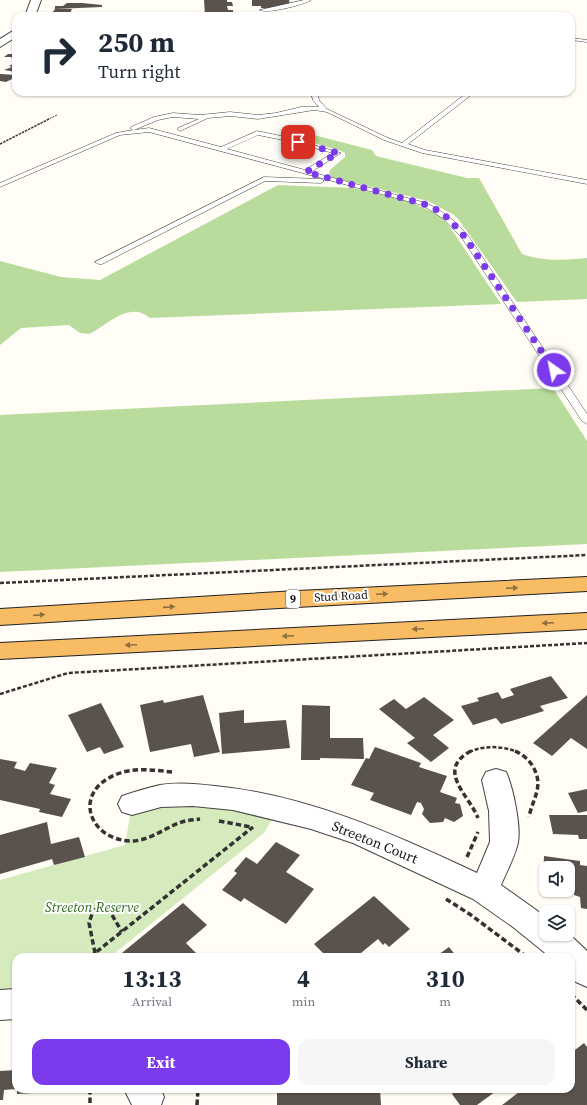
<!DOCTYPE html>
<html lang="en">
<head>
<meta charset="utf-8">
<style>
  body { margin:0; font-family:"Source Serif 4",serif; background:#f6f6f7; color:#1f2937; height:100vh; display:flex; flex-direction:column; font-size:15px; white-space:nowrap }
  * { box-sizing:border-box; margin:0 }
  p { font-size:13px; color:#747a83 }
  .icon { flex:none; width:22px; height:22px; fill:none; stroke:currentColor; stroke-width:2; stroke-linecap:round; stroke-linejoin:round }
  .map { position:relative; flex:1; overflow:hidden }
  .details { position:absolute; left:12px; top:953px; width:563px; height:140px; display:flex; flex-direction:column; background:#fff; border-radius:12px; box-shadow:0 1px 3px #0004 }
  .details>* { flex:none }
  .guide { position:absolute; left:12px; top:12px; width:563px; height:84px; border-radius:12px; box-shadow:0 1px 3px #0004; background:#fff; color:#1f2937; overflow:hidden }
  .buttons { position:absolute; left:539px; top:861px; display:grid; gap:8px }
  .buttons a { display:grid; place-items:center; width:36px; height:36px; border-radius:8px; background:#fff; box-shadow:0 1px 3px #0004; font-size:20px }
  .pin { position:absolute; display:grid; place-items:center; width:34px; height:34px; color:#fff; margin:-17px; border-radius:8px; box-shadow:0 2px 6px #0006 }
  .me { position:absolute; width:44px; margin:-22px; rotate:327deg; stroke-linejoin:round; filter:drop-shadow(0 0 3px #0008) }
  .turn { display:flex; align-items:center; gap:14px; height:84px; padding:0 20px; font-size:18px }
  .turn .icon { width:52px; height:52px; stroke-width:2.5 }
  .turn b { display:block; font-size:28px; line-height:34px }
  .eta { display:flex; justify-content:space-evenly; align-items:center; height:68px; text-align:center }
  .eta b { font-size:24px; font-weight:700; line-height:28px }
  .button { display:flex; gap:8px; margin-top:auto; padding:8px 20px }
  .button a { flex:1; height:46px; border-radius:12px; background:#7c3aed; color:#fff; font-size:16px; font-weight:700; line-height:46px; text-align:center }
  .button a+a { background:#f6f6f7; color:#1f2937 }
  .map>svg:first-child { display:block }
  .green { fill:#d5ebbd }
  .forest { fill:#b9dc9c }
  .building { fill:#5a524d }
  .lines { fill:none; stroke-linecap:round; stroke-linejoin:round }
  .service-casing { stroke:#444; stroke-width:1 }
  .minor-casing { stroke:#444; stroke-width:2 }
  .trunk-casing { stroke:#222; stroke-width:2 }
  .path-far3 { stroke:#333; stroke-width:1; stroke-dasharray:2 1; stroke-linecap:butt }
  .path-far2 { stroke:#333; stroke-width:1.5; stroke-dasharray:2.5 1; stroke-linecap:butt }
  .path-far1 { stroke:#333; stroke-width:2.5; stroke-dasharray:4 2; stroke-linecap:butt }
  .path { stroke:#333; stroke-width:3.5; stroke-dasharray:5.5 3; stroke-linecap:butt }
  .service { fill:#fff; fill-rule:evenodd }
  .minor { fill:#fff; fill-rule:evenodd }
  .trunk { fill:#f7bc64; fill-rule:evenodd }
  .oneway { fill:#906f3f }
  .route { stroke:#7c3aed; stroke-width:7; stroke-dasharray:0 12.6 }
  .labels { text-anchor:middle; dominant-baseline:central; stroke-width:4; stroke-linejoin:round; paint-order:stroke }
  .shield { fill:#fff; stroke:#585858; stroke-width:1 }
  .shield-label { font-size:11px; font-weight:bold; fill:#111 }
  .street-label { font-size:12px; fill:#111; stroke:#fff }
  .near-street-label { font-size:14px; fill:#111; stroke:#fff }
  .near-park-label { font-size:14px; font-style:italic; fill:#2f6b1f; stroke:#fff }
</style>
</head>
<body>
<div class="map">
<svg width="587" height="1105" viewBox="0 0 587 1105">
  <rect width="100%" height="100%" fill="#fffdf5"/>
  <!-- green -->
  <path class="green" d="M161,796l117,13 -14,24 -154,124h-94v47l-16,1v-125l125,-35 7,-41z"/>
  <!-- forest -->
  <g class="forest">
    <path d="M288,130l10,1 74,19 4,6 91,22h12l43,76c22,8 42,6 65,4v41l-70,3 -58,-82 -5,-5 -26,-14 -97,-24 -2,-4 1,-3 15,-13v-4l-4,-2 -59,-17z"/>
    <path d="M278,185l76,3 59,15 26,12 9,9 53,80 -351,14c-21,-18 -42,7 -61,16l-9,-1 -11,-8 -48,3 -21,17v-84l61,16 39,3z"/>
    <path d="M553,388l34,53v103l-587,28v-157z"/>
  </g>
  <!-- building -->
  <g class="building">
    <path d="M204,0h23v2h5l1,4h-6l1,4h5v4h-11l1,2h-18z"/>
    <path d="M252,0h37l1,5 -13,1v2h-16v-2h-9z"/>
    <path d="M67,3h15l20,2v2l-47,2v-3h8z"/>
    <path d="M55,9h17l-2,4h17l-1,1h5l-1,2h-37l2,-3h-3z"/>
    <path d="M107,13h21l-1,2 -5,1h-16z"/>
    <path d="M149,13l9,1 4,2h-21l3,-1 -2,-1z"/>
    <path d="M8,54h8v7l-3,-1 3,-2h-5l1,-1h-8z"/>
    <path d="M13,64l3,1v7l-12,-2 8,-3 -3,-1z"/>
    <path d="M0,74l16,1v2l-10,5 -6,-1z"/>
    <path d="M551,676l17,22 -28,8 4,5 -43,13 -5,-6 -23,7 -12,-19 18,-5 -2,-3 21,-6 4,7 12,-4 -4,-6z"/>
    <path d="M203,695l17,57 -26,5 -3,-13 -41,8 -10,-47 23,-5 1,3z"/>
    <path d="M587,695v54l-16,-11 -19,18 -19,-13z"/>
    <path d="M424,697l30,23 -21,15 16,13 -18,14 -24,-19 8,-5 -36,-29 15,-10 12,10z"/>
    <path d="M101,703l23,44 -20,7 -4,-7 -13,5 -19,-37z"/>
    <path d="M302,705l28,1v32h33l1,21 -44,-1v2h-19z"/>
    <path d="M244,710v13l42,-3 4,28 -68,6 -3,-41z"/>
    <path d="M375,747l46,16 -2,4 28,9 -7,16 17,6 -2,5 5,1 3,12 -9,6 -9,-4 -2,4 -13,1 -8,-9 2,-5 -3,-6 -4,-1 -6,13 -41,-15 4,-7 -23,-8 15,-27 3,1z"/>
    <path d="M0,759l17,3 -3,6 11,3 5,-8 27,5 -8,15 6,2 -5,9 21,5 -9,18 -23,-5 1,-3 -40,-9z"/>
    <path d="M587,789v22l-9,2 -10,-20z"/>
    <path d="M549,815h38v24h-8l-1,-4 -25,-1z"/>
    <path d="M47,822l4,22 28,-7 6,20 -31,8 -2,-6 -52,15v-39z"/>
    <path d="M276,842l24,13 -14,17 28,17 -28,35 -42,-26 -3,4 -19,-12 15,-17 -3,-2 12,-14 11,7z"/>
    <path d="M544,856l36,5v4l7,1v43l-6,-1 -1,-11 -6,-2 1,-11 -7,-1v-15h-22v11h-3z"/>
    <path d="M374,896l36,33 -21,18 -4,-4 -2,2 -5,-6 -17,14 4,4h-38l-13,-13z"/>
    <path d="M183,903l24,22 -21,18 12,12 -3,2h-78z"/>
    <path d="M449,947l8,10h-22z"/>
    <path d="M584,1043l3,4v58h-85l21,-16h48v-36z"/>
    <path d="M16,1070v19l-12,1 -1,10h-3v-29z"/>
    <path d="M17,1089h32v3l-32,2z"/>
    <path d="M277,1089h103l1,16h-104z"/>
    <path d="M457,1089h42l-22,16h-17l-8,-11z"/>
  </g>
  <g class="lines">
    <defs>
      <g id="service">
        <path d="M304,0h7c-8,5 -43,14 -51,10z"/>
        <path d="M571,38l16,2v2l-16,-2z"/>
        <path d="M311,92h6l2,8 8,9 61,29 14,5 66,-51h7l-67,52 17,6 162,30v4l-165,-31 -38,-13 -57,-28 -13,-2 -56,9 -28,-3 -22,2 -28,13 -3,-2 1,-1 21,-9 -26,-2 -15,3 -24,10 15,-2 72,19 36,-16 29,6 55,16 -30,19 115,31c17,8 31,19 43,34l118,177v10l-5,-3 -120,-183 -18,-19 -22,-14 -273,-73 -29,3 -120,52v-4l116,-50 17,-3 -3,-2 1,-1 23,-10 19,-4 27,2 30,-3 28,3 18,-2 25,-6h18l-6,-7zM258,135l25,5 50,13 -28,17 -78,-21z"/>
        <path d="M264,177l57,2 3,2 -3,2 -56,-2 -163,83h-3l-4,-2z"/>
      </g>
      <g id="minor">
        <path d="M31,0h10l-6,16h-10z"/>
        <path d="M16,29v8l-16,10v-8z"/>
        <path d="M496,769l10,3c7,15 15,54 12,70 -2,12 -12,31 -17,43l45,32v17l22,-1 19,18v36l-11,-5 -5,-4v-21h-21l-37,-30 -40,-28 -120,-56 -42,-14 -78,-19 -40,-4 -32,1 -29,8 -10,-3 -4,-8 4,-8c12,-4 25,-8 38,-11 18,-3 37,-1 55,1 92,9 179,48 262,87l13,-31 -1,-31 -7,-31 4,-8z"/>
        <path d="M16,989v30l-16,1v-30z"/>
        <path d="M124,1089h37l3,8 -3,8h-29z"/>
      </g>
      <g id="trunk">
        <path d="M587,577v14l-290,16 -297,18v-16l297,-18z"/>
        <path d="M587,613v16l-587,30v-16z"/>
      </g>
    </defs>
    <!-- service casing -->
    <use href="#service" class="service-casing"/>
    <!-- minor casing -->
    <use href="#minor" class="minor-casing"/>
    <!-- trunk casing -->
    <use href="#trunk" class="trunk-casing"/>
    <!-- path-far3 -->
    <path class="path-far3" d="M47,120l10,-5"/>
    <!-- path-far2 -->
    <path class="path-far2" d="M0,144l49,-25"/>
    <!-- path-far1 -->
    <g class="path-far1">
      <path d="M0,583l587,-28"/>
      <path d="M0,694l68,-21 519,-30"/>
      <path d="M469,752c16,-7 33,-6 49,0"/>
    </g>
    <!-- path -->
    <g class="path">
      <path d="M471,751c-36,19 -2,44 7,67"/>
      <path d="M515,751c7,3 13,8 17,14 13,21 1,32 -3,52"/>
      <path d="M172,772c-18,-2 -40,-5 -57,3 -43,18 -26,65 16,66 18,0 32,-12 48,-18 7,-3 14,-3 21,-4"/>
      <path d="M219,821l32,6"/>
      <path d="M467,857l11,-25"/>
      <path d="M446,899l25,16 56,42"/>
      <path d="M95,953l-6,-30 4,-12 9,-5 6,2 14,24"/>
      <path d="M90,957l163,-130"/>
      <path d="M571,994l16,16"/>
      <path d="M90,1089v16"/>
      <path d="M197,1105l1,-16"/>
    </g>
    <!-- service -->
    <use href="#service" class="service"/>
    <!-- minor -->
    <use href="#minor" class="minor"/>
    <!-- trunk -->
    <use href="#trunk" class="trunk"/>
  </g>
  <!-- one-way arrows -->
  <defs><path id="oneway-solid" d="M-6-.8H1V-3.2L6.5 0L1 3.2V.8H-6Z"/></defs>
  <g class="oneway">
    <use href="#oneway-solid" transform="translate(512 588) rotate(-3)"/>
    <use href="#oneway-solid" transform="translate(382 594) rotate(-3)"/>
    <use href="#oneway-solid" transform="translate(169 607) rotate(-4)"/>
    <use href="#oneway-solid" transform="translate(39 615) rotate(-4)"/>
    <use href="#oneway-solid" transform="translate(548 623) rotate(177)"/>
    <use href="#oneway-solid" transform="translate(418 629) rotate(177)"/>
    <use href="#oneway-solid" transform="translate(288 636) rotate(177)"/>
    <use href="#oneway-solid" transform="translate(131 645) rotate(177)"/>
  </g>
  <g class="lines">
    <!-- route -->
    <path class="route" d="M298,142l40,11 -32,19 118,32 10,4 14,10 17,19 89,133"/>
  </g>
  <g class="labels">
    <!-- shield labels -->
    <rect class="shield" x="286" y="590" width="14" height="18" rx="3"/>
    <g class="shield-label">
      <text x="293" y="599">9</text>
    </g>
    <!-- street labels -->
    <g class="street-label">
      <text transform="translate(341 596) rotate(-3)">Stud Road</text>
    </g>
    <!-- near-street labels -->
    <g class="near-street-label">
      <text transform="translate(375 842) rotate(22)">Streeton Court</text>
    </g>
    <!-- near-park labels -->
    <g class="near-park-label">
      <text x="92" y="907">Streeton Reserve</text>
    </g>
  </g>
</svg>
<div class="buttons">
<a><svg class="icon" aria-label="sound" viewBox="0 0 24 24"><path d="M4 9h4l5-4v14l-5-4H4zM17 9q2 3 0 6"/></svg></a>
<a><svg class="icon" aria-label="layers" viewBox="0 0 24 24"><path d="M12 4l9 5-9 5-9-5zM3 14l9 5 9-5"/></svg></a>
</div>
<div class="pin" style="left:298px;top:142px;background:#d93025"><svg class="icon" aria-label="arrive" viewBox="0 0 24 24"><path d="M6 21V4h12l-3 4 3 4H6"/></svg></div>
<svg class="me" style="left:554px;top:370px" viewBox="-20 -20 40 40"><circle r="17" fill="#7c3aed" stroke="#fff" stroke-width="3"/><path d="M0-11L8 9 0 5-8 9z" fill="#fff"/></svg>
<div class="guide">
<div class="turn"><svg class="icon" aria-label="right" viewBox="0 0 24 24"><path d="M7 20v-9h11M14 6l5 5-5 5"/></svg><div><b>250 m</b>Turn right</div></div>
</div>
<section class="details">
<div class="eta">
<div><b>13:13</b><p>Arrival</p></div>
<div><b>4</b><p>min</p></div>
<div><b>310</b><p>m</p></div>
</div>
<div class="button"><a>Exit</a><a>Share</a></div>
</section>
</div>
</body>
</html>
